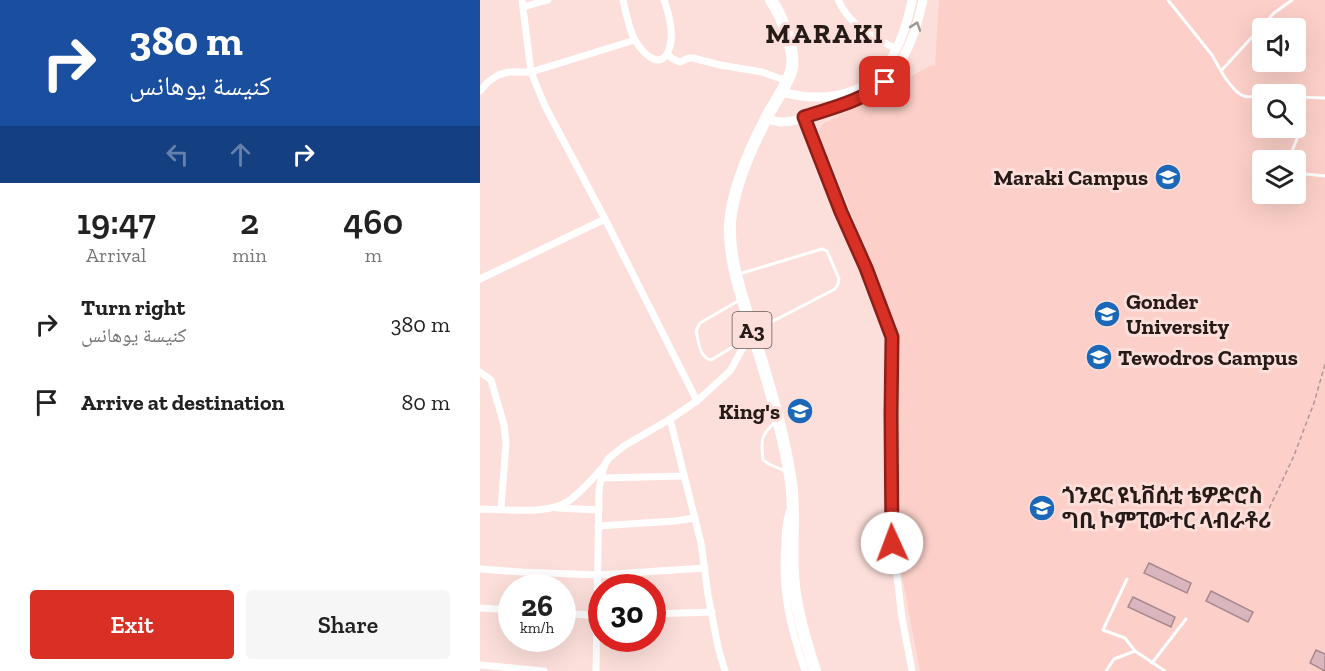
<!DOCTYPE html>
<html lang="en">
<head>
<meta charset="utf-8">
<style>
  body { margin:0; font-family:"Zilla Slab","Noto Naskh Arabic","Noto Sans Ethiopic",serif; background:#f6f6f6; color:#222; height:100vh; display:flex; flex-direction:column; font-size:22px; white-space:nowrap }
  * { box-sizing:border-box; margin:0 }
  p { font-size:20px; color:#767676 }
  .icon { flex:none; width:33px; height:33px; fill:none; stroke:currentColor; stroke-width:2; stroke-linecap:round; stroke-linejoin:round }
  .map { position:relative; flex:1; overflow:hidden }
  .sheet { display:flex; flex-direction:column; background:#fff; width:480px }
  .sheet>* { flex:none }
  .guide { background:#1a4fa0; color:#fff; overflow:hidden }
  .fabs { position:absolute; left:772px; top:18px; display:grid; gap:12px }
  .fabs a { display:grid; place-items:center; width:54px; height:54px; border-radius:6px; background:#fff; box-shadow:0 6px 24px #0002; font-size:30px }
  .speed { position:absolute; left:18px; top:574px; display:flex; gap:12px; font-size:30px; font-weight:700; text-align:center }
  .speed>* { display:grid; place-content:center; width:78px; height:78px; border-radius:50%; background:#fff; box-shadow:0 6px 24px #0002; line-height:1 }
  .speed small { font-size:15px; font-weight:400 }
  .speed .limit { border:9px solid #d22; background:#fff; color:#111 }
  .pin { position:absolute; display:grid; place-items:center; width:51px; height:51px; color:#fff; margin:-26px; border-radius:12px; box-shadow:0 3px 9px #0006 }
  .me { position:absolute; width:66px; margin:-33px; rotate:358deg; stroke-linejoin:round; filter:drop-shadow(0 0 4px #0008) }
  .turn { display:flex; align-items:center; gap:21px; height:126px; padding:0 30px; font-size:27px }
  .turn .icon { width:78px; height:78px; stroke-width:2.5 }
  .turn b { display:block; font-size:42px; line-height:51px }
  .lanes { display:flex; align-items:center; height:57px; padding:0 30px; background:#0003; justify-content:center; gap:30px; direction:ltr }
  .lanes .off { opacity:.35 }
  .eta { display:flex; justify-content:space-evenly; align-items:center; height:102px; text-align:center }
  .eta b { font-size:36px; font-weight:600; line-height:42px }
  .cta { display:flex; gap:12px; margin-top:auto; padding:12px 30px }
  .cta a { flex:1; height:69px; border-radius:6px; background:#d93025; color:#fff; font-size:24px; font-weight:600; line-height:69px; text-align:center }
  .cta a+a { background:#f6f6f6; color:#222 }
  ul { padding:0; list-style:none }
  li { display:flex; align-items:center; gap:18px; height:78px; padding:0 30px }
  li div { flex:1 }
  li b { display:block; font-size:22px }
  li em { font-style:normal }
  main { display:flex; flex:1; min-height:0 }
  .map>svg:first-child { display:block }
  .built { fill:#fcd0c8; fill-rule:evenodd }
  .building { fill:#d9b6be; stroke:#a8888f; stroke-width:1.5 }
  .lines { fill:none; stroke-linecap:round; stroke-linejoin:round }
  .path { stroke:#ae9893; stroke-width:1.5; stroke-dasharray:4.5 3; stroke-linecap:butt }
  .lane { stroke:#fff; stroke-width:3 }
  .street { stroke:#fff; stroke-width:7 }
  .secondary { stroke:#fff; stroke-width:9 }
  .highway { stroke:#fff; stroke-width:12 }
  .oneway { stroke:#9e9897 }
  .route-casing { stroke:#8d1f18; stroke-width:15 }
  .route { stroke:#d93025; stroke-width:10 }
  .labels { text-anchor:middle; dominant-baseline:central; stroke-width:6; stroke-linejoin:round; paint-order:stroke }
  .shield { fill:#fcdfda; stroke:#675652; stroke-width:1.5 }
  .shield-label { font-size:21px; font-weight:bold; fill:#271b18 }
  .poi-label { font-size:22px; font-weight:bold; fill:#271b18; stroke:#fcdfda; text-anchor:start }
  .district-label { font-size:28px; font-weight:bold; letter-spacing:1.5px; fill:#271b18; stroke:#fcdfda }
</style>
</head>
<body>
<main>
<section class="sheet">
<div class="guide">
<div class="turn"><svg class="icon" aria-label="right" viewBox="0 0 24 24"><path d="M7 20v-9h11M14 6l5 5-5 5"/></svg><div><b>380 m</b>كنيسة يوهانس</div></div>
<div class="lanes"><svg class="icon off" aria-label="left" viewBox="0 0 24 24"><path d="M17 20v-9H6M10 6l-5 5 5 5"/></svg><svg class="icon off" aria-label="ahead" viewBox="0 0 24 24"><path d="M12 20V5M6 11l6-6 6 6"/></svg><svg class="icon" aria-label="right" viewBox="0 0 24 24"><path d="M7 20v-9h11M14 6l5 5-5 5"/></svg></div>
</div>
<div class="eta">
<div><b>19:47</b><p>Arrival</p></div>
<div><b>2</b><p>min</p></div>
<div><b>460</b><p>m</p></div>
</div>
<ul>
<li><svg class="icon" aria-label="right" viewBox="0 0 24 24"><path d="M7 20v-9h11M14 6l5 5-5 5"/></svg><div><b>Turn right</b><p>كنيسة يوهانس</p></div><em>380 m</em></li>
<li><svg class="icon" aria-label="arrive" viewBox="0 0 24 24"><path d="M6 21V4h12l-3 4 3 4H6"/></svg><div><b>Arrive at destination</b></div><em>80 m</em></li>
</ul>
<div class="cta"><a>Exit</a><a>Share</a></div>
</section>
<div class="map">
<svg width="845" height="671" viewBox="0 0 845 671">
  <rect width="100%" height="100%" fill="#fcdfda"/>
  <!-- built -->
  <path class="built" d="M459,0h386v671h-405l-21,-111 -2,-223 -15,-47 -62,-154 -1,-6 4,-6 109,-59 3,1zM783,28h33v34h-33zM783,94h33v34h-33zM783,160h33v34h-33z"/>
  <!-- building -->
  <g class="building">
    <path d="M669,563l42,20 -4,10 -43,-20z"/>
    <path d="M731,591l42,21 -5,10 -42,-21z"/>
    <path d="M653,597l42,20 -4,10 -43,-20z"/>
    <path d="M836,650l9,4v17l-15,-8z"/>
  </g>
  <g class="lines">
    <!-- path -->
    <path class="path" d="M786,515l27,-57 21,-55 11,-39"/>
    <!-- lane -->
    <g class="lane">
      <path d="M688,0l44,55 9,16 53,-58 18,-13"/>
      <path d="M741,71c4,7 15,23 23,25 5,2 13,0 19,-1"/>
      <path d="M816,97l29,1"/>
      <path d="M810,160c1,-15 15,-26 6,-42"/>
      <path d="M816,173l29,3"/>
      <path d="M809,198v-4"/>
      <path d="M259,274l83,-25 5,2 12,28 -1,5 -3,5 -81,42"/>
      <path d="M258,301l-38,22 -4,8c3,11 3,26 15,29l37,-22"/>
      <path d="M296,422c-16,12 -15,20 -13,38l6,4 16,7"/>
      <path d="M647,579l-24,51 22,8 10,13 30,20"/>
      <path d="M672,663l34,-44"/>
      <path d="M626,671l8,-12 21,-8"/>
    </g>
    <!-- street -->
    <g class="street">
      <path d="M42,0l9,72 14,34 60,113 92,182"/>
      <path d="M143,0c3,12 6,30 12,40 9,15 28,33 35,6 4,-15 -1,-32 -6,-46"/>
      <path d="M358,0c13,27 33,35 58,49"/>
      <path d="M43,7l25,-7"/>
      <path d="M187,54l6,5 7,3 9,-4h4l27,7 42,7 25,9"/>
      <path d="M0,91l8,-9 10,-7 11,-3h22l104,-32"/>
      <path d="M324,117l37,95 25,56 26,69 -2,77 3,129 9,75 10,53"/>
      <path d="M0,279l125,-60"/>
      <path d="M0,372l11,8 13,45 2,18 -5,66"/>
      <path d="M190,419l31,124 7,52 10,52 7,24"/>
      <path d="M121,478l83,-2"/>
      <path d="M77,508l42,2"/>
      <path d="M0,509c25,0 66,6 87,-7 14,-9 26,-24 37,-36"/>
      <path d="M309,512c-3,10 -4,21 -4,32 -4,47 5,83 20,127"/>
      <path d="M118,526l77,-5 20,-3"/>
      <path d="M0,569l42,3 76,3 107,-7"/>
      <path d="M0,608l32,2"/>
      <path d="M82,613l37,3"/>
      <path d="M172,614l60,-2"/>
      <path d="M0,665l64,6"/>
      <path d="M116,671l3,-180 2,-13 4,-14 4,-6 15,-12 46,-27 27,-18 33,-30 14,-25 10,-11"/>
    </g>
    <!-- secondary -->
    <g class="secondary">
      <path d="M301,92c10,2 21,5 32,5 64,2 88,-41 99,-97"/>
      <path d="M286,119c4,1 9,2 14,3 14,1 31,-7 45,-11 16,-6 33,-11 47,-19 31,-19 44,-59 51,-92"/>
    </g>
    <!-- highway -->
    <path class="highway" d="M291,0c11,16 24,49 21,68 -3,14 -16,32 -23,45 -17,32 -36,73 -39,110 -2,36 12,73 22,107 14,45 29,93 37,140 7,34 2,69 4,104 2,34 12,65 22,97"/>
  </g>
  <!-- one-way arrows -->
  <defs><path id="oneway-chevron" d="M-2-3.5L2.5 0L-2 3.5" fill="none" stroke-width="1.6" stroke-linecap="round" stroke-linejoin="round" transform="scale(1.5)"/></defs>
  <use class="oneway" href="#oneway-chevron" transform="translate(436 26) rotate(-71)"/>
  <g class="lines">
    <defs>
      <path id="route" d="M405,82c-23,19 -53,26 -81,35l37,95 25,56 26,69 -1,77 1,129"/>
    </defs>
    <!-- route casing -->
    <use href="#route" class="route-casing"/>
    <!-- route -->
    <use href="#route" class="route"/>
  </g>
  <!-- icons -->
  <defs>
    <symbol id="university-disc" viewBox="-11 -11 22 22"><circle r="9.5" fill="#1c68b8" stroke="#fcdfda"/><path d="M0-5L7-2L0 1L-7-2ZM-4 1L0 2.5L4 1V4Q0 6-4 4Z" fill="#fff"/></symbol>
    <symbol id="school-disc" viewBox="-11 -11 22 22"><circle r="9.5" fill="#1c68b8" stroke="#fcdfda"/><path d="M0-5L7-2L0 1L-7-2ZM-4 1L0 2.5L4 1V4Q0 6-4 4Z" fill="#fff"/></symbol>
  </defs>
  <g fill-rule="evenodd">
    <use href="#university-disc" x="673" y="162" width="30" height="30"/>
    <use href="#university-disc" x="612" y="299" width="30" height="30"/>
    <use href="#university-disc" x="604" y="342" width="30" height="30"/>
    <use href="#school-disc" x="305" y="396" width="30" height="30"/>
    <use href="#school-disc" x="547" y="493" width="30" height="30"/>
  </g>
  <g class="labels">
    <!-- shield labels -->
    <rect class="shield" x="252.5" y="312" width="39" height="36" rx="4.5"/>
    <g class="shield-label">
      <text x="272" y="330">A3</text>
    </g>
    <!-- poi labels -->
    <g class="poi-label">
      <text x="668" y="177" text-anchor="end">Maraki Campus</text>
      <text x="646" y="301">Gonder<tspan x="646" dy="25">University</tspan></text>
      <text x="638" y="357">Tewodros Campus</text>
      <text x="300" y="411" text-anchor="end">King's</text>
      <text x="582" y="495">ጎንደር ዩኒቨሲቲ ቴዎድሮስ<tspan x="582" dy="25">ግቢ ኮምፒውተር ላብራቶሪ</tspan></text>
    </g>
    <!-- district labels -->
    <g class="district-label">
      <text x="345" y="33">MARAKI</text>
    </g>
  </g>
</svg>
<div class="fabs">
<a><svg class="icon" aria-label="sound" viewBox="0 0 24 24"><path d="M4 9h4l5-4v14l-5-4H4zM17 9q2 3 0 6"/></svg></a>
<a><svg class="icon" aria-label="search" viewBox="0 0 24 24"><circle cx="10" cy="10" r="6"/><path d="M15 15l6 6"/></svg></a>
<a><svg class="icon" aria-label="layers" viewBox="0 0 24 24"><path d="M12 4l9 5-9 5-9-5zM3 14l9 5 9-5"/></svg></a>
</div>
<div class="speed"><div>26<small>km/h</small></div><div class="limit">30</div></div>
<div class="pin" style="left:405px;top:82px;background:#d93025"><svg class="icon" aria-label="arrive" viewBox="0 0 24 24"><path d="M6 21V4h12l-3 4 3 4H6"/></svg></div>
<svg class="me" style="left:412px;top:543px" viewBox="-20 -20 40 40"><circle r="19" fill="#fff"/><path d="M0-13L10 11 0 6-10 11z" fill="#d93025"/></svg>
</div>
</main>
</body>
</html>
